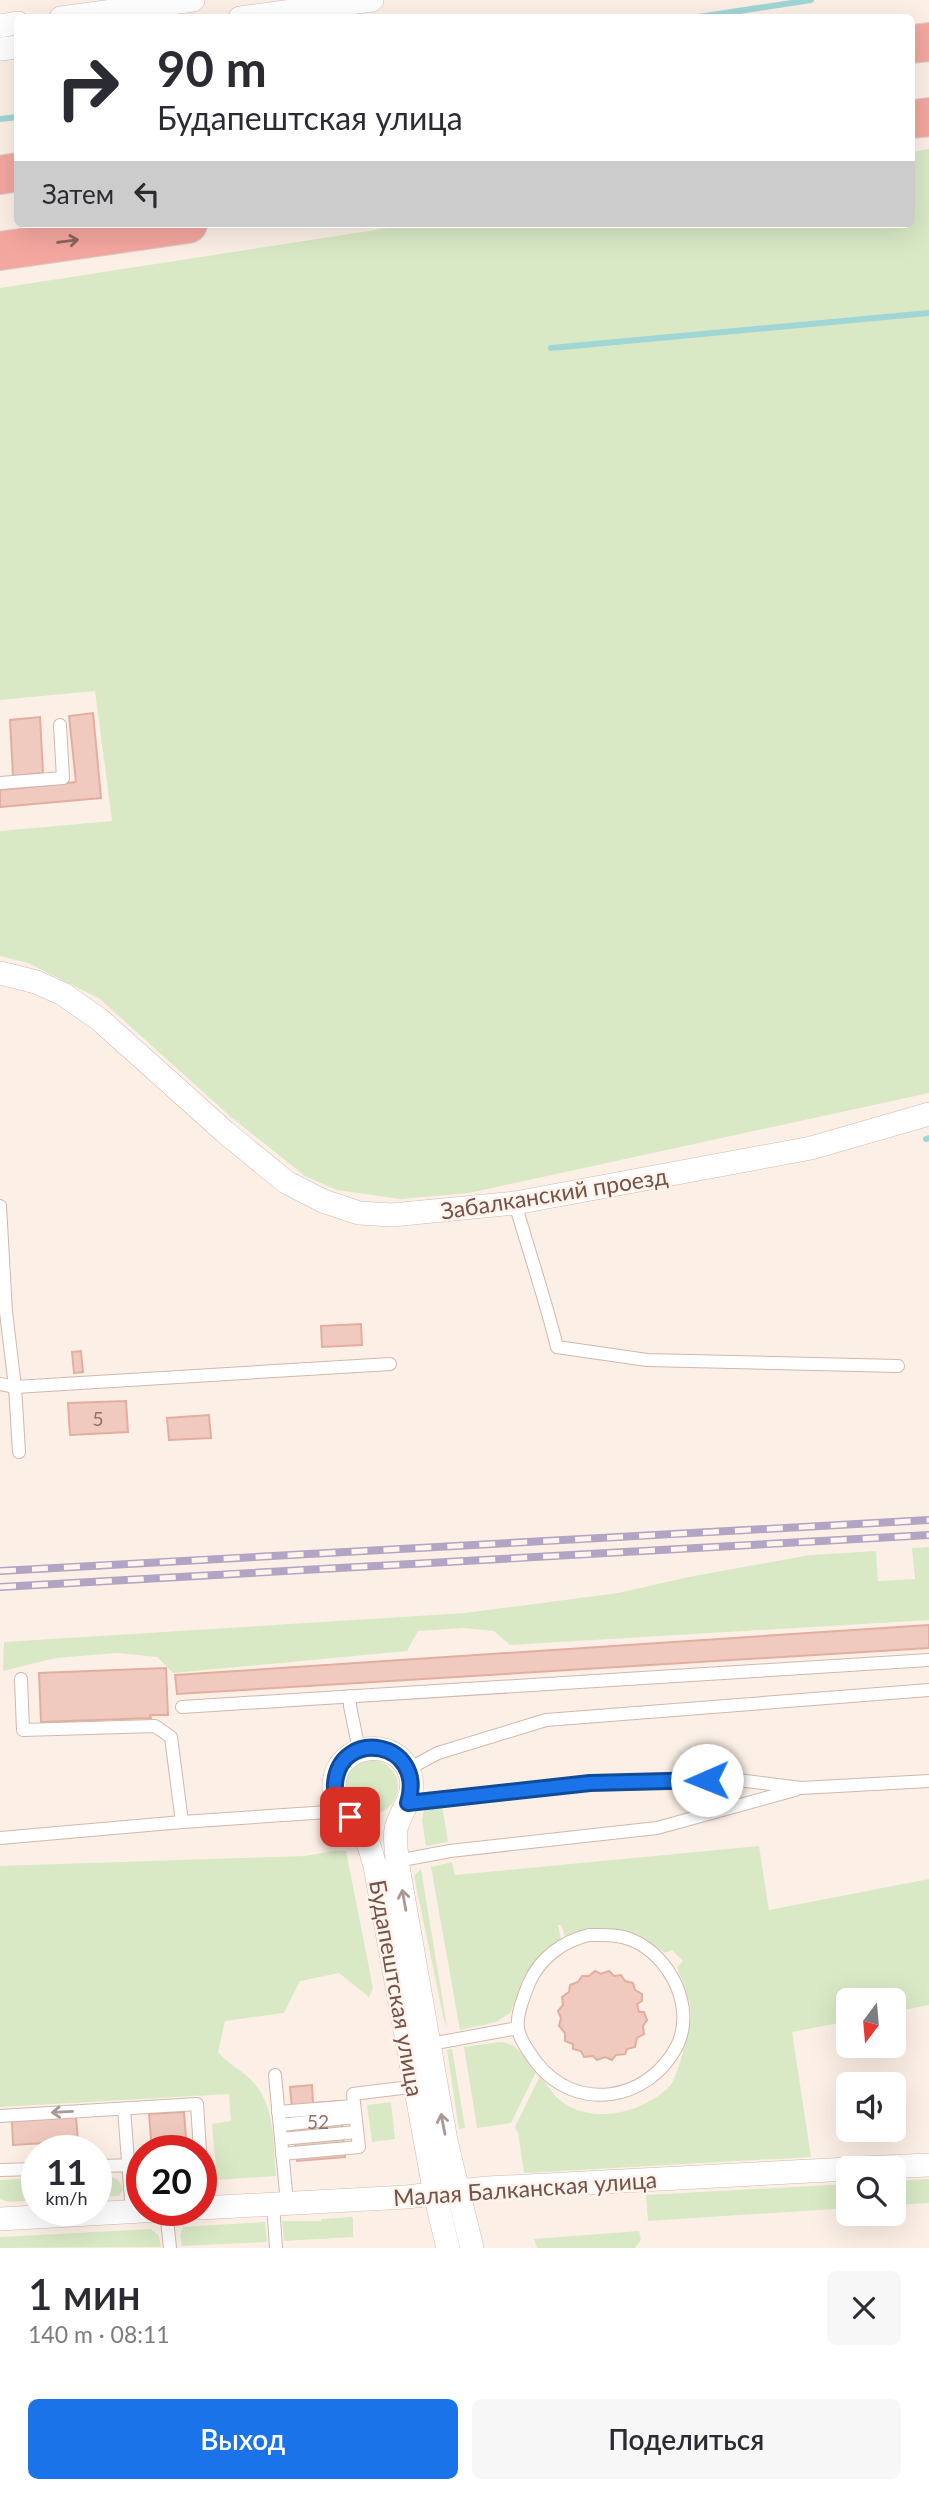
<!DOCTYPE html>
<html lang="ru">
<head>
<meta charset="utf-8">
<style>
  body { margin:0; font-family:Lato,sans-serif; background:#f7f7f7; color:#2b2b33; height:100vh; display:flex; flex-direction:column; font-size:26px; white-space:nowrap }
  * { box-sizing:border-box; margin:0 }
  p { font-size:23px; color:#7c7c81 }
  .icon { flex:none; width:38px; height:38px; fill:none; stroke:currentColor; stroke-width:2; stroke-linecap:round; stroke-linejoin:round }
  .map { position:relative; height:2248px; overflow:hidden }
  .details { display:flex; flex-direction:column; background:#fff; flex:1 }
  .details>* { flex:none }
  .hud { position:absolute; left:14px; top:14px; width:901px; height:214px; border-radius:10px; box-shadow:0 7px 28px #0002; background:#fff; color:#2b2b33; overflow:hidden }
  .needle { width:46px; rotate:196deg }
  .tools { position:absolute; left:836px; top:1988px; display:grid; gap:14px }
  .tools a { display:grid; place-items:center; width:70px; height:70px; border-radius:10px; background:#fff; box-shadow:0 7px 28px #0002; font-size:35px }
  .speed { position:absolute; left:21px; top:2135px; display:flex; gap:14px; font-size:35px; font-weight:700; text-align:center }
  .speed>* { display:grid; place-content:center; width:91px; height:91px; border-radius:50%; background:#fff; box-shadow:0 7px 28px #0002; line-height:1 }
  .speed small { font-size:18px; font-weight:400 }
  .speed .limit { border:10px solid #d22; background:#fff; color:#111 }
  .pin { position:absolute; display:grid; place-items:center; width:60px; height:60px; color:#fff; margin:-30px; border-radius:14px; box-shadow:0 4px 10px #0006 }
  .me { position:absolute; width:77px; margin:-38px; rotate:269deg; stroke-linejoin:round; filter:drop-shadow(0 0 5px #0008) }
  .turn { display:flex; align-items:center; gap:24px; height:147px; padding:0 28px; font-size:32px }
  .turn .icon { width:91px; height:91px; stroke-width:2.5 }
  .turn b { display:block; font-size:49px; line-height:60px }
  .then { display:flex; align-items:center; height:66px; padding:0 28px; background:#0003; gap:14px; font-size:26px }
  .round { display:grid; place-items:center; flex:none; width:74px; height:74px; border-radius:10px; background:#f7f7f7 }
  .headline { display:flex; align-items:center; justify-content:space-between; height:119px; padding:0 28px }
  h1 { font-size:42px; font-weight:600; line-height:52px }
  .cta { display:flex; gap:14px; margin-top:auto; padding:14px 28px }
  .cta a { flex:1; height:80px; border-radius:10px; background:#1a73e8; color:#fff; font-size:28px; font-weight:600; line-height:80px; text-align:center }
  .cta a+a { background:#f7f7f7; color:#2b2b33 }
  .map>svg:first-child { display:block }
  .green { fill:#d9e9c5 }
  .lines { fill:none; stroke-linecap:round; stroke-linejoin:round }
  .stream { stroke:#a1d6d6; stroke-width:6 }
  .building { fill:#f0cabe; stroke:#e3ae9f; stroke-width:2 }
  .lane-casing { stroke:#cfb8af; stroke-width:14 }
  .street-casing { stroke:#cfb8af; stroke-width:24 }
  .highway-casing { stroke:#d8cfcd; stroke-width:40 }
  .lane { stroke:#fff; stroke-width:12 }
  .street { stroke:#fff; stroke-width:23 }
  .highway { stroke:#f4a79f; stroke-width:38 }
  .rail-casing { stroke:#b1a4c5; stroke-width:8 }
  .rail { stroke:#fef4ec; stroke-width:5; stroke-dasharray:16; stroke-linecap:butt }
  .oneway { stroke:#8e645c }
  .oneway2 { stroke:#ac9893 }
  .route-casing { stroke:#114b97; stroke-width:18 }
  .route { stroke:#1a73e8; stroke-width:12 }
  .labels { text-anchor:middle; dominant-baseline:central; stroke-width:5; stroke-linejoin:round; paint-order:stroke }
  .number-label { font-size:19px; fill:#937168 }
  .street-label { font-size:23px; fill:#74534b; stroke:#fef4ec }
</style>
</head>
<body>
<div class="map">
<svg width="929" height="2248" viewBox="0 0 929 2248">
  <rect width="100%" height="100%" fill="#fcf0e6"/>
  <!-- green -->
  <g class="green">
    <path d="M929,149v944l-460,100 -69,6 -63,-9 -32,-14 -74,-59 -131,-118 -72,-36 -28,-7v-125l112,-10 -17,-130 -95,9v-412l414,-64h498v-72z"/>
    <path d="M929,1547v73l-419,25 -16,-14 -31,-3 -45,3 -11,20 -234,22 -16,-16 -40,-4 -61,5 -53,13 1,-29 461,-29 153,-20 71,-16 121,-22 66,-4 2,30 37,-2 -3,-31z"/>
    <circle cx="371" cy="1787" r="27"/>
    <path d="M442,1805l6,37 -22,4 -4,-25 2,-12z"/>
    <path d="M759,1846l10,64 160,-31v126l-35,7v-12h-45v21l-57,11 19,125 -287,16 -6,-40 -3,-6 25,-51c7,8 13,19 21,25 32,25 83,11 109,-15 7,-7 21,-61 21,-72 0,-15 -9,-33 -14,-47l6,-6 -11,-11 -7,3c-32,-24 -61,-32 -100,-17l-4,-11h-3l3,14 -15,11 -16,17 -20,46 -14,9 -36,8 -29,-163 21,-5 3,13z"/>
    <path d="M333,1851h13l27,137 -4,9 -30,-24 -39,8 -16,32 -59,8 -7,31c9,11 20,16 30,25 28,24 25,66 28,99l-60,4v10l-15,1v-21l15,-1 -4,-45 19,-3 -2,-27 -229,13v-241l305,-10z"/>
    <path d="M421,1869l26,158 -3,-7 -30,-144z"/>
    <path d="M499,2042c18,0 27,17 37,30l-25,51 -34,5 -13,-81z"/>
    <path d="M452,2049l13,79 -6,1 -12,-79z"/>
    <path d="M391,2102l4,37 -23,3 -5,-37z"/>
    <path d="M96,2175c12,0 23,1 27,14l-4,7 -23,1z"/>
    <path d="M37,2178v22l-28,2 -9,-3v-19z"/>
    <path d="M929,2179v24l-35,2v-24z"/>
    <path d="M849,2184v24l-201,13 -2,-26z"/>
    <path d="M353,2217v20l-69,4 -2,-20h39v-2z"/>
    <path d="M265,2222l2,20 -85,4 -2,-10 3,-9z"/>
    <path d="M151,2229l8,7 2,11 -161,1v-11z"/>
    <path d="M639,2231l2,9 -6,8h-98l-3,-9z"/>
  </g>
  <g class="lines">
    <!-- stream -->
    <g class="stream">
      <path d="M692,18l119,-18"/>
      <path d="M0,119l18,-2"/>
      <path d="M551,348l378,-35"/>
      <path d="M926,1139l3,-1"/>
    </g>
  </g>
  <!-- building -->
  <g class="building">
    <path d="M93,713l8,85 -101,9v-17l76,-8 -7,-66z"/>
    <path d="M40,717l3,56 -30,3 -3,-56z"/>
    <path d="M361,1324l1,21 -40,2 -1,-21z"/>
    <path d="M81,1351l2,21 -9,1 -2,-21z"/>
    <path d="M126,1401l2,31 -58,3 -2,-32z"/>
    <path d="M209,1415l2,23 -42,2 -2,-22z"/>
    <path d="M929,1625v23l-752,46 -2,-19z"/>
    <path d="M166,1668l2,47h-18l1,3 -110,4 -2,-49z"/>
    <path d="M595,1971l6,3 8,-3 5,5 7,-1 4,6 8,2 2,7 7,4v7l-5,3 2,8h5l3,8 -4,6 1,8 -7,4 -2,9 -8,2 -2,5 -9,1 -4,5 -7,-3 -8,3 -4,-4 -9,1 -3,-6 -8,-2v-5l-8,-3v-8l-6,-7 2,-8 -3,-7 5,-6 -1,-8 7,-5 1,-7 8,-3 4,-6h7z"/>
    <path d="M312,2085l1,18 27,-2 5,56 -48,4 -7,-74z"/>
    <path d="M184,2112l3,39h-35l-3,-37z"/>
    <path d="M76,2117l2,24 -65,4 -1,-24z"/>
  </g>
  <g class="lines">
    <defs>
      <g id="lane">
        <path d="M0,783l63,-5 -3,-53"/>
        <path d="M515,1203c14,49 30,95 42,144l90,13 251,6"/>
        <path d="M0,1206l6,106 9,75 4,65"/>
        <path d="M0,1384l15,3 375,-23"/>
        <path d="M21,1679l2,51 132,-4 16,11 11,85"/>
        <path d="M350,1696v10l9,44"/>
        <path d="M182,1707l747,-47"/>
        <path d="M408,1769l30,-16 108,-33 383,-30"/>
        <path d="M408,1803l182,-20 140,-4 71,9 128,-7"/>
        <path d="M0,1838l182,-16 161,-11"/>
        <path d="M397,1861l53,-10 207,-23 138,-38"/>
        <path d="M589,1935c14,0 29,-1 43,5 38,16 64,67 45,106 -29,56 -102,67 -141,16 -6,-9 -16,-21 -18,-33 -2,-14 6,-33 11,-46 11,-25 34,-42 60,-48z"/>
        <path d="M425,2045l93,-17"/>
        <path d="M275,2075l12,128"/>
        <path d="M124,2109l8,103"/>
        <path d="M278,2112l76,-6"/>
        <path d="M0,2116l197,-12 3,47"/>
        <path d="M280,2125l75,-8"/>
        <path d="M281,2139l76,-7"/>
        <path d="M282,2154l77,-7 -6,-53 65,-8"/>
        <path d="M96,2166l46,-1"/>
        <path d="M0,2170l37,-1"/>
        <path d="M273,2204l3,44"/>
        <path d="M166,2210l4,38"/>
      </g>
      <g id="street">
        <path d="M61,18l132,-18"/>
        <path d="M240,18l132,-18"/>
        <path d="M0,26l18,-3"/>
        <path d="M0,49l18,-2"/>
        <path d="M0,973l36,9 27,12 37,26 125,112 61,50 37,19 36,12 33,2 123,-12 296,-55 118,-34"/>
        <path d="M861,2168l68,-3"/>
        <path d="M201,2208l205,-11 81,-9 362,-19"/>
        <path d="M0,2219l160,-9"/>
        <path d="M448,2248l-13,-54 -60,-328c-4,-14 -7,-28 -15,-41 -10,-15 -25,-14 -26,-38 0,-46 67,-53 77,-9 4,20 -11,33 -15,51 -2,10 1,22 1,32l49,280 26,107"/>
      </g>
      <g id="highway">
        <path d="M912,44l17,-2"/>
        <path d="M912,119l17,-2"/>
        <path d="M0,175l18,-3"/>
        <path d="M0,251l188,-27"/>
      </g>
    </defs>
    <!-- lane casing -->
    <use href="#lane" class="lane-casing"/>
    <!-- street casing -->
    <use href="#street" class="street-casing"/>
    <!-- highway casing -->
    <use href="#highway" class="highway-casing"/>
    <!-- lane -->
    <use href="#lane" class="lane"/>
    <!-- street -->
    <use href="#street" class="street"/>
    <!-- highway -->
    <use href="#highway" class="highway"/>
    <defs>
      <g id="rail">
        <path d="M0,1571l929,-51"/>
        <path d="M0,1587l929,-52"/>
      </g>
    </defs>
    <!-- rail casing -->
    <use href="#rail" class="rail-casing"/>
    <!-- rail -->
    <use href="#rail" class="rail"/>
  </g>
  <!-- one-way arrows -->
  <defs><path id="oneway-shaft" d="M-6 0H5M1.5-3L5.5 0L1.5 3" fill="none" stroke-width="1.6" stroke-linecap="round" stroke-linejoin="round" transform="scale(1.75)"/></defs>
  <use class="oneway" href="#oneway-shaft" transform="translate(68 241) rotate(-8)"/>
  <g class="oneway2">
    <use href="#oneway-shaft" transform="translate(404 1900) rotate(-100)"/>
    <use href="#oneway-shaft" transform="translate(62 2112) rotate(177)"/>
    <use href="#oneway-shaft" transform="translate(443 2124) rotate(-101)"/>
  </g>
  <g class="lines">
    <defs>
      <path id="route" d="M350,1817c-10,-9 -16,-19 -15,-33 4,-57 92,-44 73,19l182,-20 117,-3"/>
    </defs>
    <!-- route casing -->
    <use href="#route" class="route-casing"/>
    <!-- route -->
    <use href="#route" class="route"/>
  </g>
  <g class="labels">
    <!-- number labels -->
    <g class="number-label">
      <text x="98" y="1418">5</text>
      <text x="318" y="2121">52</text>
    </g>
    <!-- street labels -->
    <g class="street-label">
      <text transform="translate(554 1193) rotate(-9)">Забалканский проезд</text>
      <text transform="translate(397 1988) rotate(80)">Будапештская улица</text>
      <text transform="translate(525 2188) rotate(-4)">Малая Балканская улица</text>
    </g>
  </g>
</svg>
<div class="tools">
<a><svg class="needle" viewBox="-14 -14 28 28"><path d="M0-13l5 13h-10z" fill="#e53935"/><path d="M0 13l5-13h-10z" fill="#7c7c81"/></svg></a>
<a><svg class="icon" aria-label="sound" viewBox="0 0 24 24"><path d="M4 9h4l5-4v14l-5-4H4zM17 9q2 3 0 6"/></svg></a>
<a><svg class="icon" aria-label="search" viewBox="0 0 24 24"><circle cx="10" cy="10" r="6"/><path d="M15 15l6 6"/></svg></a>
</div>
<div class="speed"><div>11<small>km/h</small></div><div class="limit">20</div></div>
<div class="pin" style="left:350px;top:1817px;background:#d93025"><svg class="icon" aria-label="arrive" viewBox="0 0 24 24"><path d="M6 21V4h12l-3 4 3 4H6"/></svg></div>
<svg class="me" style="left:707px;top:1780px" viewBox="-20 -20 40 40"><circle r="19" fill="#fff"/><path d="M0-13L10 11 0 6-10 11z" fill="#1a73e8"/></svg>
<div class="hud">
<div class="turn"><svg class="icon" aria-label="right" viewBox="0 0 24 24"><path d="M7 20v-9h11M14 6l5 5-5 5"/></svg><div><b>90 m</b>Будапештская улица</div></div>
<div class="then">Затем<svg class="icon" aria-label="left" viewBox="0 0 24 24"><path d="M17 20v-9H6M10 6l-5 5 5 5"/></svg></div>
</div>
</div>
<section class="details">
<div class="headline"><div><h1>1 мин</h1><p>140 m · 08:11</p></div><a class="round"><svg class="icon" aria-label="close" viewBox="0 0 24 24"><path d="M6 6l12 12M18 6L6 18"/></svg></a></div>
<div class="cta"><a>Выход</a><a>Поделиться</a></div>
</section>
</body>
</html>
